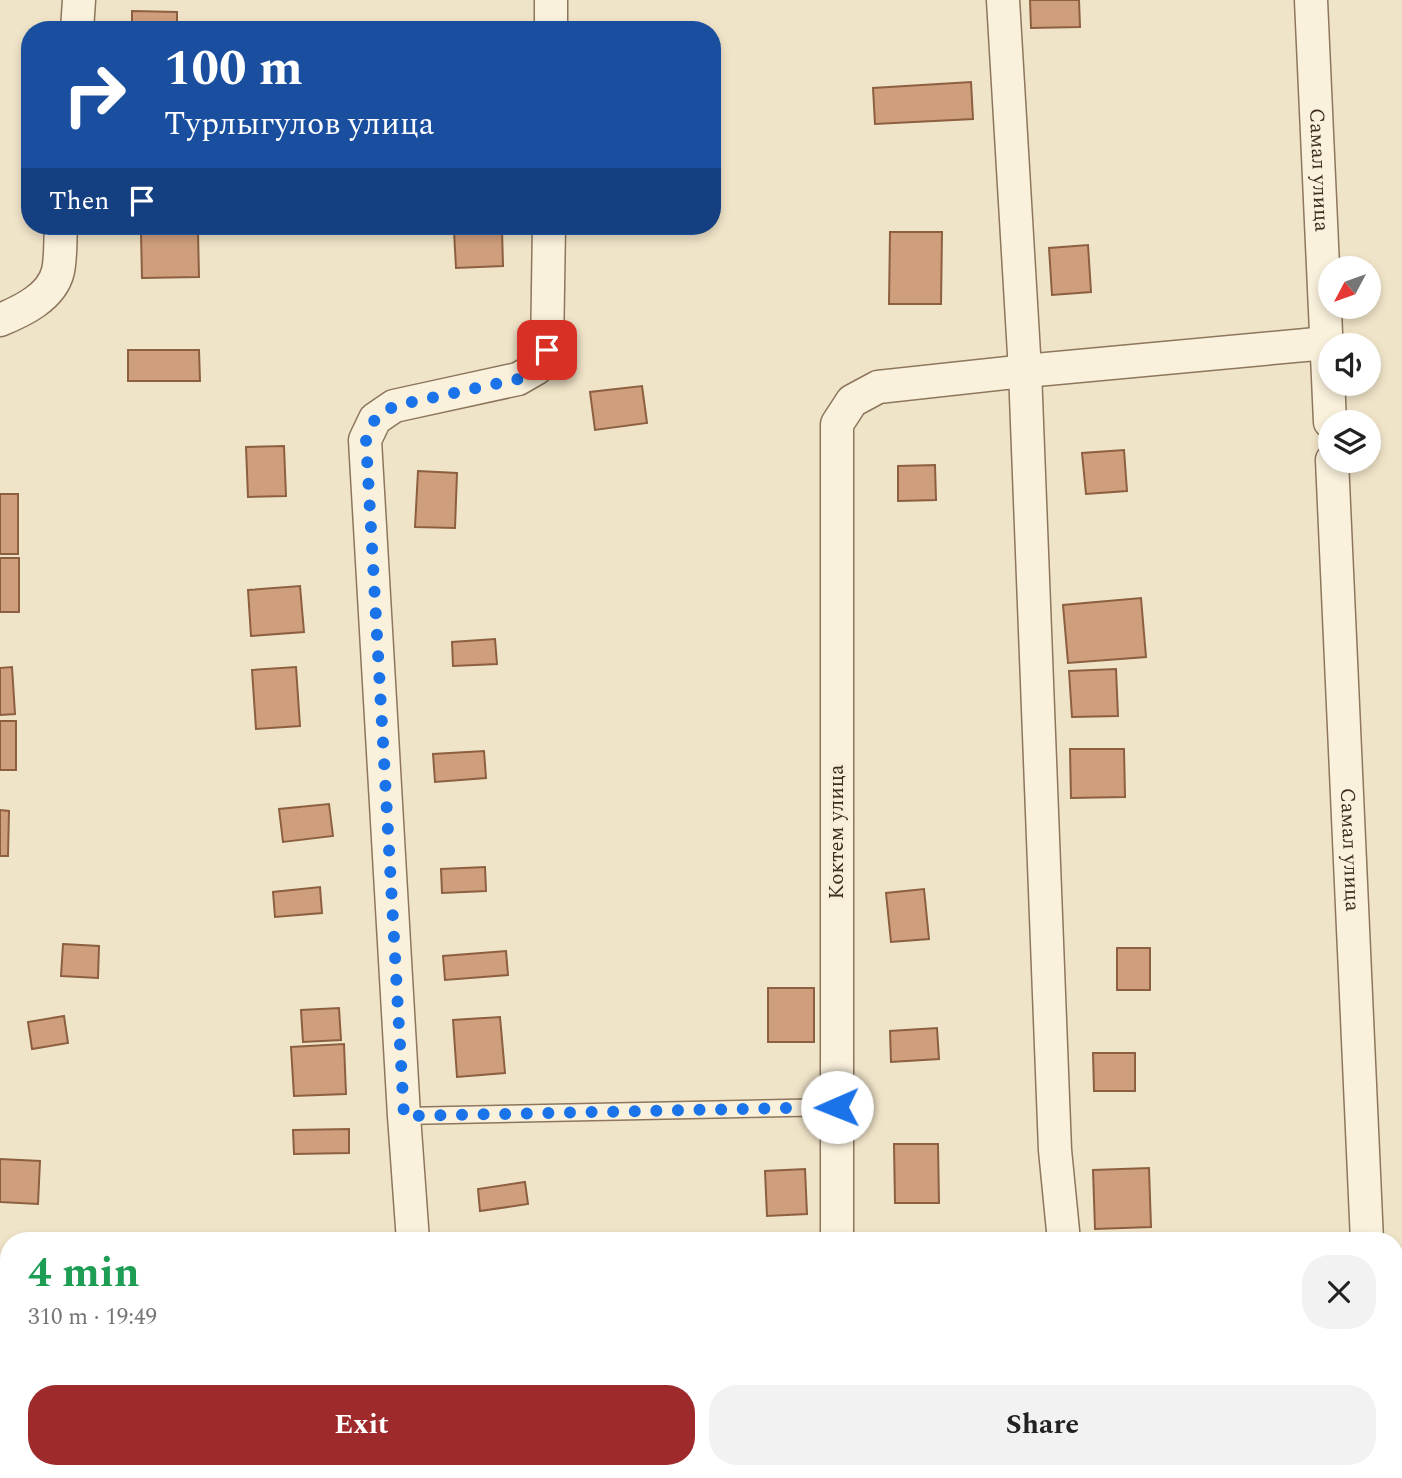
<!DOCTYPE html>
<html lang="en">
<head>
<meta charset="utf-8">
<style>
  body { margin:0; font-family:Spectral,serif; background:#f2f2f2; color:#222; height:100vh; display:flex; flex-direction:column; font-size:26px; white-space:nowrap }
  * { box-sizing:border-box; margin:0 }
  p { font-size:23px; color:#767676 }
  .icon { flex:none; width:38px; height:38px; fill:none; stroke:currentColor; stroke-width:2; stroke-linecap:round; stroke-linejoin:round }
  .map { position:relative; flex:1; overflow:hidden }
  .sheet { position:absolute; left:0px; top:1232px; width:1404px; height:247px; display:flex; flex-direction:column; background:#fff; border-radius:28px 28px 0 0; box-shadow:0 4px 10px #0003 }
  .sheet>* { flex:none }
  .guide { position:absolute; left:21px; top:21px; width:700px; height:214px; border-radius:28px; box-shadow:0 4px 10px #0003; background:#1a4fa0; color:#fff; overflow:hidden }
  .needle { width:46px; rotate:229deg }
  .tools { position:absolute; left:1318px; top:256px; display:grid; gap:14px }
  .tools a { display:grid; place-items:center; width:63px; height:63px; border-radius:50%; background:#fff; box-shadow:0 4px 10px #0003; font-size:35px }
  .pin { position:absolute; display:grid; place-items:center; width:60px; height:60px; color:#fff; margin:-30px; border-radius:14px; box-shadow:0 4px 10px #0006 }
  .me { position:absolute; width:77px; margin:-38px; rotate:269deg; stroke-linejoin:round; filter:drop-shadow(0 0 5px #0008) }
  .turn { display:flex; align-items:center; gap:24px; height:147px; padding:0 28px; font-size:32px }
  .turn .icon { width:91px; height:91px; stroke-width:2.5 }
  .turn b { display:block; font-size:49px; line-height:60px }
  .then { display:flex; align-items:center; height:66px; padding:0 28px; background:#0003; gap:14px; font-size:26px }
  .round { display:grid; place-items:center; flex:none; width:74px; height:74px; border-radius:28px; background:#f2f2f2 }
  .summary { display:flex; align-items:center; justify-content:space-between; height:119px; padding:0 28px }
  h1 { font-size:42px; font-weight:700; line-height:52px; color:#1e9e55 }
  .button { display:flex; gap:14px; margin-top:auto; padding:14px 28px }
  .button a { flex:1; height:80px; border-radius:28px; background:#9e2a2b; color:#fff; font-size:28px; font-weight:700; line-height:80px; text-align:center }
  .button a+a { background:#f2f2f2; color:#222 }
  .map>svg:first-child { display:block }
  .building { fill:#cf9f7d; stroke:#8d5f41; stroke-width:2 }
  .lines { fill:none; stroke-linecap:round; stroke-linejoin:round }
  .service-casing { stroke:#8d765c; stroke-width:19 }
  .minor-casing { stroke:#8d765c; stroke-width:35 }
  .service { stroke:#faf1dc; stroke-width:16 }
  .minor { stroke:#faf1dc; stroke-width:32 }
  .route { stroke:#1a73e8; stroke-width:12; stroke-dasharray:0 21.6 }
  .labels { text-anchor:middle; dominant-baseline:central; stroke-width:7; stroke-linejoin:round; paint-order:stroke }
  .street-label { font-size:21px; fill:#3d2e20; stroke:#f7eed8 }
</style>
</head>
<body>
<div class="map">
<svg width="1402" height="1478" viewBox="0 0 1402 1478">
  <rect width="100%" height="100%" fill="#f0e4c8"/>
  <!-- building -->
  <g class="building">
    <path d="M1030,0h49l1,27 -49,1z"/>
    <path d="M132,11l45,1v18h-45z"/>
    <path d="M449,25l44,3v2h-44z"/>
    <path d="M971,82l2,37 -98,5 -2,-36z"/>
    <path d="M608,226h47v5l-47,-2z"/>
    <path d="M502,230l1,36 -47,2 -2,-37z"/>
    <path d="M198,232l1,45 -57,1 -1,-45z"/>
    <path d="M890,232h52l-1,72h-52z"/>
    <path d="M1088,245l3,47 -39,3 -3,-47z"/>
    <path d="M128,350h71l1,31h-72z"/>
    <path d="M642,386l5,37 -52,7 -5,-38z"/>
    <path d="M284,446l2,50 -38,1 -2,-50z"/>
    <path d="M1124,450l3,41 -41,3 -4,-41z"/>
    <path d="M935,465l1,35 -38,1v-35z"/>
    <path d="M418,471l39,2 -2,55 -40,-1z"/>
    <rect x="0" y="494" width="18" height="60"/>
    <rect x="0" y="558" width="19" height="54"/>
    <path d="M300,586l4,46 -53,4 -3,-46z"/>
    <path d="M1141,598l5,59 -78,6 -5,-58z"/>
    <path d="M495,639l2,25 -44,2 -1,-24z"/>
    <path d="M12,667l3,47 -15,1v-47z"/>
    <path d="M296,667l4,59 -44,3 -4,-59z"/>
    <path d="M1116,669l2,47 -46,1 -3,-46z"/>
    <rect x="0" y="721" width="16" height="49"/>
    <path d="M1070,749h54l1,48 -54,1z"/>
    <path d="M484,751l2,27 -51,4 -2,-28z"/>
    <path d="M329,804l4,32 -50,6 -4,-33z"/>
    <path d="M0,810l9,1 -1,45h-8z"/>
    <path d="M485,867l1,24 -44,2 -1,-24z"/>
    <path d="M320,887l2,26 -47,4 -2,-25z"/>
    <path d="M924,889l5,50 -38,3 -5,-49z"/>
    <path d="M63,944l36,2 -1,32 -37,-2z"/>
    <rect x="1117" y="948" width="33" height="42"/>
    <path d="M506,951l2,24 -63,5 -2,-24z"/>
    <rect x="768" y="988" width="46" height="54"/>
    <path d="M339,1008l2,32 -38,2 -2,-32z"/>
    <path d="M64,1016l4,27 -36,6 -4,-27z"/>
    <path d="M500,1017l5,56 -48,4 -4,-57z"/>
    <path d="M937,1028l2,31 -48,3 -1,-31z"/>
    <path d="M344,1044l2,50 -52,2 -3,-49z"/>
    <path d="M1093,1053h42v38h-41z"/>
    <path d="M349,1129v24l-55,1 -1,-24z"/>
    <path d="M894,1144h44l1,59h-44z"/>
    <path d="M0,1159l40,2 -2,43 -38,-2z"/>
    <path d="M1149,1168l2,59 -56,2 -2,-59z"/>
    <path d="M805,1169l2,45 -40,2 -2,-45z"/>
    <path d="M525,1182l3,22 -48,7 -2,-22z"/>
    <path d="M1,1263h8v57h-5z"/>
    <path d="M1,1399l8,1v66l-9,-1z"/>
    <path d="M770,1470h54v8h-55z"/>
    <path d="M1112,1470h51l1,8h-51z"/>
    <path d="M556,1473l1,5h-62v-3z"/>
  </g>
  <g class="lines">
    <defs>
      <path id="service" d="M404,1116l433,-9"/>
      <g id="minor">
        <path d="M1003,0l22,371 30,779 9,91"/>
        <path id="s1" d="M1311,0l19,422"/>
        <path d="M77,30l2,-30"/>
        <path d="M551,30v-30"/>
        <path d="M0,320c22,-9 52,-23 58,-49 3,-14 2,-31 3,-45"/>
        <path id="s2" d="M1332,460l35,781"/>
        <path d="M413,1241l-9,-125 -39,-676 10,-21 19,-13 124,-27 19,-11 10,-18 2,-124"/>
        <path d="M837,1241v-817l15,-23 26,-14 147,-16 302,-28"/>
        <path d="M430,1470l1,8"/>
        <path d="M1378,1470v8"/>
        <path d="M837,1478v-8"/>
        <path d="M1073,1478v-8"/>
      </g>
    </defs>
    <!-- service casing -->
    <use href="#service" class="service-casing"/>
    <!-- minor casing -->
    <use href="#minor" class="minor-casing"/>
    <!-- service -->
    <use href="#service" class="service"/>
    <!-- minor -->
    <use href="#minor" class="minor"/>
  </g>
  <g class="lines">
    <!-- route -->
    <path class="route" d="M547,350l-10,18 -19,11 -124,27 -19,13 -9,21 38,676 433,-9"/>
  </g>
  <g class="labels">
    <!-- street labels -->
    <g class="street-label">
      <text stroke="none"><textPath href="#s1" startOffset="170">Самал улица</textPath></text>
      <text transform="translate(837 832) rotate(-90)">Коктем улица</text>
      <text stroke="none"><textPath href="#s2" startOffset="390">Самал улица</textPath></text>
    </g>
  </g>
</svg>
<div class="tools">
<a><svg class="needle" viewBox="-14 -14 28 28"><path d="M0-13l5 13h-10z" fill="#e53935"/><path d="M0 13l5-13h-10z" fill="#767676"/></svg></a>
<a><svg class="icon" aria-label="sound" viewBox="0 0 24 24"><path d="M4 9h4l5-4v14l-5-4H4zM17 9q2 3 0 6"/></svg></a>
<a><svg class="icon" aria-label="layers" viewBox="0 0 24 24"><path d="M12 4l9 5-9 5-9-5zM3 14l9 5 9-5"/></svg></a>
</div>
<div class="pin" style="left:547px;top:350px;background:#d93025"><svg class="icon" aria-label="arrive" viewBox="0 0 24 24"><path d="M6 21V4h12l-3 4 3 4H6"/></svg></div>
<svg class="me" style="left:837px;top:1107px" viewBox="-20 -20 40 40"><circle r="19" fill="#fff"/><path d="M0-13L10 11 0 6-10 11z" fill="#1a73e8"/></svg>
<div class="guide">
<div class="turn"><svg class="icon" aria-label="right" viewBox="0 0 24 24"><path d="M7 20v-9h11M14 6l5 5-5 5"/></svg><div><b>100 m</b>Турлыгулов улица</div></div>
<div class="then">Then<svg class="icon" aria-label="arrive" viewBox="0 0 24 24"><path d="M6 21V4h12l-3 4 3 4H6"/></svg></div>
</div>
<section class="sheet">
<div class="summary"><div><h1>4 min</h1><p>310 m · 19:49</p></div><a class="round"><svg class="icon" aria-label="close" viewBox="0 0 24 24"><path d="M6 6l12 12M18 6L6 18"/></svg></a></div>
<div class="button"><a>Exit</a><a>Share</a></div>
</section>
</div>
</body>
</html>
